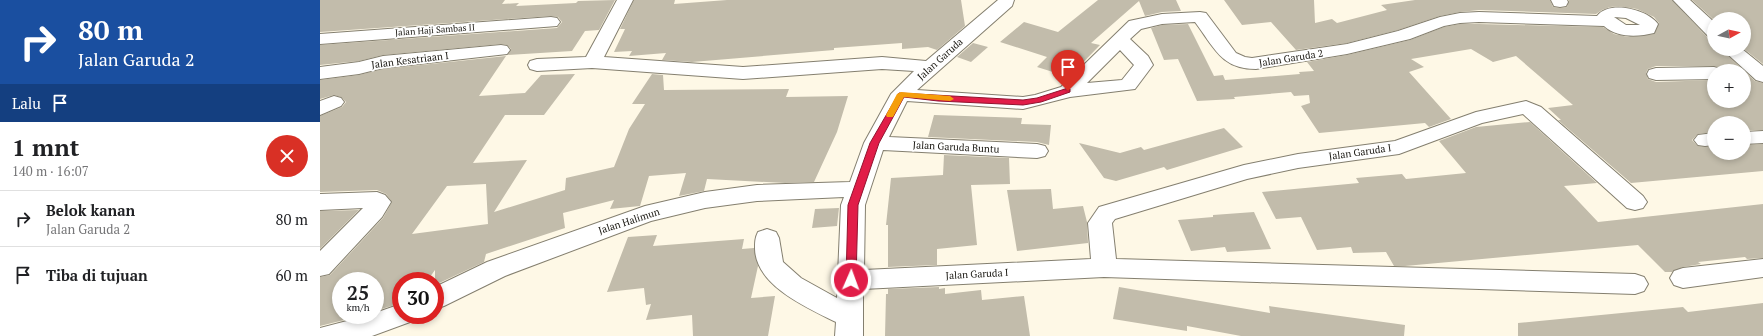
<!DOCTYPE html>
<html lang="id">
<head>
<meta charset="utf-8">
<style>
  body { margin:0; font-family:"PT Serif",serif; background:#f2f2f2; color:#202124; height:100vh; display:flex; flex-direction:column; font-size:15px; white-space:nowrap }
  * { box-sizing:border-box; margin:0 }
  p { font-size:13px; color:#757577 }
  .icon { flex:none; width:22px; height:22px; fill:none; stroke:currentColor; stroke-width:2; stroke-linecap:round; stroke-linejoin:round }
  .map { position:relative; flex:1; overflow:hidden }
  .details { display:flex; flex-direction:column; background:#fff; width:320px }
  .details>* { flex:none }
  .hud { background:#1a4fa0; color:#fff; overflow:hidden }
  .needle { width:26px; rotate:82deg }
  .fabs { position:absolute; left:1387px; top:12px; display:grid; gap:8px }
  .fabs a { display:grid; place-items:center; width:44px; height:44px; border-radius:50%; background:#fff; box-shadow:0 2px 6px #0003; font-size:20px }
  .speed { position:absolute; left:12px; top:272px; display:flex; gap:8px; font-size:20px; font-weight:700; text-align:center }
  .speed>* { display:grid; place-content:center; width:52px; height:52px; border-radius:50%; background:#fff; box-shadow:0 2px 6px #0003; line-height:1 }
  .speed small { font-size:10px; font-weight:400 }
  .speed .limit { border:6px solid #d22; background:#fff; color:#111 }
  .pin { position:absolute; display:grid; place-items:center; width:34px; height:34px; color:#fff; margin:-41px -17px; border-radius:50% 50% 50% 0; rotate:-45deg; box-shadow:0 0 4px #0007 }
  .pin .icon { rotate:45deg }
  .me { position:absolute; width:44px; margin:-22px; rotate:2deg; stroke-linejoin:round; filter:drop-shadow(0 0 3px #0008) }
  .turn { display:flex; align-items:center; gap:14px; height:84px; padding:0 12px; font-size:18px }
  .turn .icon { width:52px; height:52px; stroke-width:2.5 }
  .turn b { display:block; font-size:28px; line-height:34px }
  .then { display:flex; align-items:center; height:38px; padding:0 12px; background:#0003; gap:8px; font-size:15px }
  .round { display:grid; place-items:center; flex:none; width:42px; height:42px; border-radius:21px; background:#f2f2f2 }
  .summary { display:flex; align-items:center; justify-content:space-between; height:68px; padding:0 12px }
  h1 { font-size:24px; font-weight:600; line-height:30px }
  ul { padding:0; list-style:none }
  li { display:flex; align-items:center; gap:12px; height:56px; padding:0 12px; border-top:1px solid #e0e0e0 }
  li div { flex:1 }
  li b { display:block; font-size:15px }
  li em { font-style:normal }
  main { display:flex; flex:1; min-height:0 }
  .map>svg:first-child { display:block }
  .building { fill:#c2bcab; fill-rule:evenodd }
  .lines { fill:none; stroke-linecap:round; stroke-linejoin:round }
  .street-casing { stroke:#847f6f; stroke-width:2 }
  .street { fill:#fff; fill-rule:evenodd }
  .route { fill:#e11d48; stroke:#92132f }
  .slow { fill:#f59e0b }
  .labels { text-anchor:middle; dominant-baseline:central; stroke-width:3.5; stroke-linejoin:round; paint-order:stroke }
  .far-street-label { font-size:9px; fill:#191711; stroke:#fff }
  .street-label { font-size:10px; fill:#191711; stroke:#fff }
</style>
</head>
<body>
<main>
<section class="details">
<div class="hud">
<div class="turn"><svg class="icon" aria-label="right" viewBox="0 0 24 24"><path d="M7 20v-9h11M14 6l5 5-5 5"/></svg><div><b>80 m</b>Jalan Garuda 2</div></div>
<div class="then">Lalu<svg class="icon" aria-label="arrive" viewBox="0 0 24 24"><path d="M6 21V4h12l-3 4 3 4H6"/></svg></div>
</div>
<div class="summary"><div><h1>1 mnt</h1><p>140 m · 16:07</p></div><a class="round" style="background:#d93025;color:#fff"><svg class="icon" aria-label="close" viewBox="0 0 24 24"><path d="M6 6l12 12M18 6L6 18"/></svg></a></div>
<ul>
<li><svg class="icon" aria-label="right" viewBox="0 0 24 24"><path d="M7 20v-9h11M14 6l5 5-5 5"/></svg><div><b>Belok kanan</b><p>Jalan Garuda 2</p></div><em>80 m</em></li>
<li><svg class="icon" aria-label="arrive" viewBox="0 0 24 24"><path d="M6 21V4h12l-3 4 3 4H6"/></svg><div><b>Tiba di tujuan</b></div><em>60 m</em></li>
</ul>
</section>
<div class="map">
<svg width="1443" height="336" viewBox="0 0 1443 336">
  <rect width="100%" height="100%" fill="#fef8e6"/>
  <!-- building -->
  <g class="building">
    <path d="M0,0h185l-3,4 17,-1 -3,3 60,-3 2,-2 37,-1 -16,30 -14,1 -13,20 -65,4 4,-6 -4,-4 -6,-1 -118,11 -24,6 -39,4v-20l237,-17 5,-6 -4,-5 -7,-1 -231,16z"/>
    <path d="M314,0h41l-1,4 53,-4h234l4,26 -28,24 -9,-3 -26,2v-6l-68,5v2l-142,12 -30,-2 4,-7 -37,3 3,-5 -18,1 11,-23h-5z"/>
    <path d="M778,0h78l5,11 -19,1 -17,4 -6,-15 -48,42 9,2 -31,32 -32,-10 10,-10 -47,-15 24,-20 34,10z"/>
    <path d="M904,0h90l1,23 17,-4 5,4 50,-13 -6,-5 34,-5h135l3,7 7,1 7,-1 2,-7h103l35,37 7,1v11h7l23,22h-21l-2,-3 -7,-2h-58l-8,3 -2,4 2,6 8,3 58,-2v21h30v-30l11,10 8,2v47h-19v-7h-30v9l-16,2 -6,6 6,6 16,1v6h30v-8l19,-1v27l-132,12 -73,-63h3l-13,-12 25,-3 -57,-49 -23,6 -22,-13 -60,10 13,8 -15,5 42,47 -22,8 -4,-4 -106,10 -18,-27 9,-3 -1,-8 -15,1 -3,-4 -57,5 1,2 -38,2 -19,-42 -14,1 -13,-32 11,-3 26,-1 26,52 9,-1 2,5 75,-6 -1,-2 15,-1 -7,-9 40,-7 63,-15 34,-13 16,-3h19l124,3 11,7 14,3 26,-3 5,-11 -5,-6 -17,-8 -18,-3 -9,1 -8,3 -6,4 -117,-4 -19,2 -20,4 -42,14 -51,13 -51,7 -25,-28 -29,3z"/>
    <path d="M1372,0h71v64l-19,-15v-30l-30,1z"/>
    <path d="M653,43l15,4 -17,15 -14,-5z"/>
    <path d="M186,56l-27,40 46,-3 16,-18 34,-1 -31,41h-39l-32,48 54,-3 -33,52 71,-22 1,-12 48,-11 15,-38 16,-25h-13l20,-30 11,1 1,15 125,-1 -3,8 62,-1 -11,36 -23,50 -29,1 -78,-4 -3,12 -25,5 7,-23 -37,3 -9,30 -30,3 4,-9 -51,13 2,15 -79,26 -2,8 -49,23v-15l-8,11h-26v22l-26,8v-30h-34v34h23l-44,11v-49l10,-2 53,-57 9,-16 -6,-8 -9,-4 -57,2v-76l22,-9 4,-5 -5,-5 -7,-2 -14,4v-19l39,-5 24,-6zM166,184l2,40 -76,10 35,-48z"/>
    <path d="M614,115l88,3 -1,6 30,1 -2,20 -12,-3 -109,-5z"/>
    <path d="M1210,122l67,61 -33,3 34,36 165,-18v54l-16,1 -2,-2 -47,5 3,2 -18,3 -11,5h-7l-27,-27 -233,21h-11l-8,-14 -33,1 -2,-6 -34,3 -16,-33 -25,2 -14,-27 97,-9 -3,-5 46,-4 4,5 60,-6 -27,-32 37,-14z"/>
    <path d="M904,128l19,19 -76,23 -3,-3 -48,14 -12,-3 -25,-35 41,10 21,-6 3,3z"/>
    <path d="M624,155l65,3 1,26 -39,1 6,60 -40,4v16l-49,2v-42h-2l5,-47 52,-3z"/>
    <path d="M731,189l2,20 30,-3 4,16 1,21 -71,8 -10,-61z"/>
    <path d="M519,208l-2,18 -25,2 3,-19z"/>
    <path d="M39,210l-39,39v-38z"/>
    <path d="M934,212l17,37 -44,3 -2,-5 -34,4 -13,-31 35,-3v-2z"/>
    <path d="M337,235l-4,11 91,-7 -2,10 12,-1 4,18 -7,32 24,-2 -7,40h-75l-1,-21 -46,5 5,-16 -5,1 -2,-17 -37,4 21,-55z"/>
    <path d="M619,287v2l6,-1v6l36,-4 1,10 42,-4 6,40h-145l1,-42h2v-5z"/>
    <path d="M799,287l151,26 -1,-7 136,19 -1,11h-163l-54,-10v5l-74,-12z"/>
    <path d="M1443,303v33h-245v-13l165,-16 5,5z"/>
  </g>
  <g class="lines">
    <defs>
      <g id="street">
        <path d="M297,0h16l-29,57 139,10 139,-10 44,4 72,-61h16l-2,6 -95,84 106,7 12,-2 26,-8 68,-66 33,-7 38,-2 6,1 30,40 9,4 7,1 95,-14 51,-13 42,-14 20,-4 19,-1 118,4c12,-16 50,-7 61,8l-4,9c-16,4 -37,5 -50,-7l-125,-4 -19,1 -16,3 -34,13 -63,15 -91,15c-35,0 -42,-22 -61,-47l-33,2 -21,5 -11,10 18,17 5,9 -18,24 -65,8 -47,12 -116,-8 -18,36 148,7 8,2 3,5 -3,5 -8,2 -154,-8 -18,55 -1,65 227,-11 -3,-36 11,-16 145,-42 54,-11 97,-13 81,-29 50,-11 15,6 102,89 4,6 -4,6 -8,2 -8,-2 -104,-94 -41,9 -83,31 -101,14 -51,11 -132,40 -3,4 4,36 519,15 9,3 4,7 -4,7 -9,3 -531,-17 -241,12v47h-28l1,-14c-28,-14 -80,-36 -81,-73 0,-7 0,-11 3,-17l9,-3 9,3 3,6 4,24 18,16 36,20 4,-93 3,-8 -87,4 -52,7 -54,13 -146,55 -61,30 -9,3v-22l52,-25 158,-56 60,-14 52,-7 93,-3 14,-39 27,-49 23,-23 -32,-2 -139,10 -151,-11 -55,3 -7,-2 -2,-4 2,-4 7,-2 49,-2zM1294,17l12,1 14,7h-14zM800,50l14,15 -12,15 -35,3z"/>
        <path d="M1231,0h16l1,2 -2,4 -6,1 -6,-1z"/>
        <path d="M1353,0h17l24,22v15l-6,-1z"/>
        <path d="M231,17l6,1 3,4 -3,4 -237,18v-10z"/>
        <path d="M181,45l6,1 3,4 -3,4 -124,14 -24,6 -39,5v-12l39,-5 24,-6z"/>
        <path d="M1402,49h20l21,17v16l-7,-2z"/>
        <path d="M1394,67l7,2 1,2h-8v8l-58,1 -7,-2 -2,-4 2,-4 7,-2z"/>
        <path d="M14,96l7,2 3,4 -3,4 -21,9v-14z"/>
        <path d="M1443,131v12l-19,1v-12z"/>
        <path d="M1394,133v12l-9,1 -7,-1 -4,-5 4,-5z"/>
        <path d="M57,192l8,3 6,7 -9,15 -53,57 -9,2v-25l43,-43 -43,2v-16z"/>
        <path d="M1443,259v18l-80,11 -9,-3 -4,-7 4,-7 9,-3z"/>
        <path d="M81,304v11h13l-4,7 -38,14h-52v-8l50,-13h5v-2z"/>
      </g>
    </defs>
    <!-- street casing -->
    <use href="#street" class="street-casing"/>
    <!-- street -->
    <use href="#street" class="street"/>
  </g>
  <!-- route -->
  <path class="route" d="M748,88l2,1v3l-29,10 -18,3 -85,-4 -34,-4 -25,46 -21,62 -2,75 -1,2h-8l-1,-2 2,-75 22,-62 29,-50 124,7 14,-2z"/>
  <!-- slow -->
  <path class="slow" d="M581,92l49,4 4,3 -4,2 -46,-4 -11,20h-6l-1,-2 11,-21z"/>
  <g class="labels">
    <!-- far-street labels -->
    <g class="far-street-label">
      <text transform="translate(115 30) rotate(-4)">Jalan Haji Sambas II</text>
    </g>
    <!-- street labels -->
    <g class="street-label">
      <text transform="translate(971 58) rotate(-9)">Jalan Garuda 2</text>
      <text transform="translate(620 59) rotate(-42)">Jalan Garuda</text>
      <text transform="translate(90 60) rotate(-7)">Jalan Kesatriaan I</text>
      <text transform="translate(636 147) rotate(3)">Jalan Garuda Buntu</text>
      <text transform="translate(1040 152) rotate(-8)">Jalan Garuda I</text>
      <text transform="translate(309 221) rotate(-18)">Jalan Halimun</text>
      <text transform="translate(657 274) rotate(-3)">Jalan Garuda I</text>
    </g>
  </g>
</svg>
<div class="fabs">
<a><svg class="needle" viewBox="-14 -14 28 28"><path d="M0-13l5 13h-10z" fill="#e53935"/><path d="M0 13l5-13h-10z" fill="#757577"/></svg></a>
<a>+</a>
<a>−</a>
</div>
<div class="speed"><div>25<small>km/h</small></div><div class="limit">30</div></div>
<div class="pin" style="left:748px;top:91px;background:#d93025"><svg class="icon" aria-label="arrive" viewBox="0 0 24 24"><path d="M6 21V4h12l-3 4 3 4H6"/></svg></div>
<svg class="me" style="left:531px;top:280px" viewBox="-20 -20 40 40"><circle r="17" fill="#e11d48" stroke="#fff" stroke-width="3"/><path d="M0-11L8 9 0 5-8 9z" fill="#fff"/></svg>
</div>
</main>
</body>
</html>
